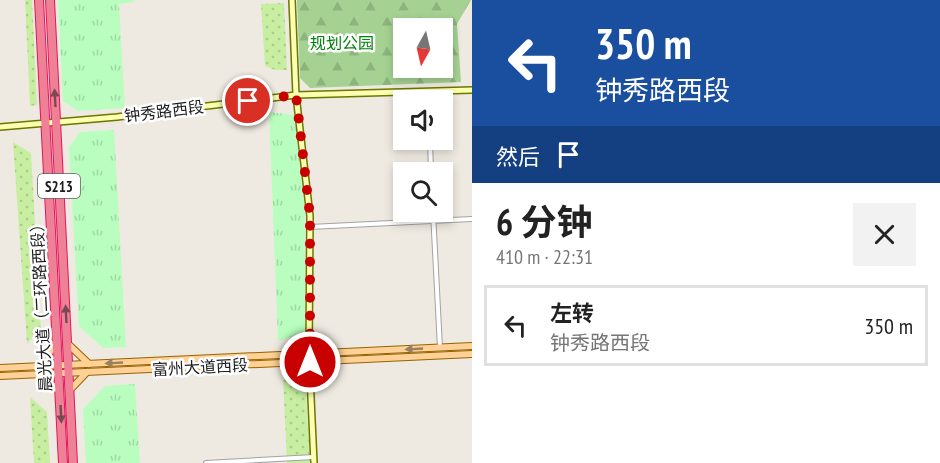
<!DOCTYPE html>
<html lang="zh">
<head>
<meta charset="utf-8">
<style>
  body { margin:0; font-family:"PT Sans Narrow","Noto Sans SC",sans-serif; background:#f2f2f2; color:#222; height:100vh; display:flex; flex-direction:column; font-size:22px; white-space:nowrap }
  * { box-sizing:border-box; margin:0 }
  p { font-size:20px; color:#767676 }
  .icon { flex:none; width:33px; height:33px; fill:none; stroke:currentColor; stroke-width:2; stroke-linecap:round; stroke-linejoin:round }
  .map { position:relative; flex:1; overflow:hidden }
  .sheet { display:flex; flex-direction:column; background:#fff; width:468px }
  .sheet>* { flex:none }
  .top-card { background:#1a4fa0; color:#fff; overflow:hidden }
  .needle { width:39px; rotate:188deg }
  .tools { position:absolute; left:393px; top:18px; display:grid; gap:12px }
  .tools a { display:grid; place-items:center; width:60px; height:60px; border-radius:0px; background:#fff; box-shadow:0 3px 9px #0003; font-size:30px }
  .pin { position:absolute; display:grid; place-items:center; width:51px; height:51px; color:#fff; margin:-26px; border:3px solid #fff; border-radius:50%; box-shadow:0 2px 6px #0007 }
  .me { position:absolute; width:66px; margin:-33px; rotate:0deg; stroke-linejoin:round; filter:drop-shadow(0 0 4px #0008) }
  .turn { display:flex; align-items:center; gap:21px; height:126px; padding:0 24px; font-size:27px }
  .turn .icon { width:78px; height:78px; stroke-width:2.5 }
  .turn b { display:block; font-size:42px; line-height:51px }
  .then { display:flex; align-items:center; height:57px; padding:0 24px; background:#0003; gap:12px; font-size:22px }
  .round { display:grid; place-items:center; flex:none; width:63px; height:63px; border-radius:0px; background:#f2f2f2 }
  .headline { display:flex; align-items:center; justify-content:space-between; height:102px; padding:0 24px }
  h1 { font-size:36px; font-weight:700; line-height:45px }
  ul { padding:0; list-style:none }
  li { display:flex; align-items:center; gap:18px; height:81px; margin:0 12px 9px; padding:0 12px; border:3px solid #e0e0e0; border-radius:0px }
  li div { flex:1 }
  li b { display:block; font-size:22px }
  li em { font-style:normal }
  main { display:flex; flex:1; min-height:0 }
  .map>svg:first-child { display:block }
  .grass { fill:url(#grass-dots) }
  .forest { fill:url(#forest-firs); fill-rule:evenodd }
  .park { fill:url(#park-tufts) }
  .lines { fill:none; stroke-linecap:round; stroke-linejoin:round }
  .street-casing { stroke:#a3a3a3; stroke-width:6 }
  .secondary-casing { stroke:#6a7700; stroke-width:8 }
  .primary-casing { stroke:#956300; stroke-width:8 }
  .highway-casing { stroke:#e7145d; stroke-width:10 }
  .street { stroke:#fff; stroke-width:4 }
  .secondary { stroke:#fbffaf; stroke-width:5 }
  .primary { stroke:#ffd196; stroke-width:6 }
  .highway { stroke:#ee8195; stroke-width:8 }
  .oneway { fill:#7a4952 }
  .oneway2 { fill:#99805f }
  .route { stroke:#c90000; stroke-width:10; stroke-dasharray:0 18 }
  .labels { text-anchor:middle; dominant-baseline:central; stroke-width:5; stroke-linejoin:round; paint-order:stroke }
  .shield { fill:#fff; stroke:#606060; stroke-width:1.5 }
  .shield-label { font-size:15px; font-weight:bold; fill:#1c1c1c }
  .park-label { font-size:16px; fill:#02830c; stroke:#fff }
  .street-label { font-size:16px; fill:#1c1c1c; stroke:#fff }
</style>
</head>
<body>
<main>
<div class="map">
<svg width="472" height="463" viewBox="0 0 472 463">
  <defs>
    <pattern id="grass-dots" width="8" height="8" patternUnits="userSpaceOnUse" patternTransform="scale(1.5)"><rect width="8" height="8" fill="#c7eea1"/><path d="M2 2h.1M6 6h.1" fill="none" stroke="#aacc8a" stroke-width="1.8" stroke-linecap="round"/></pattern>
    <pattern id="forest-firs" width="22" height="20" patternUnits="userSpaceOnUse" patternTransform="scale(1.5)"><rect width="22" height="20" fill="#a5d292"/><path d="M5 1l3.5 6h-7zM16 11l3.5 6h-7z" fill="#8db47d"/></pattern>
    <pattern id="park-tufts" width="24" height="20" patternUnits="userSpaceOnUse" patternTransform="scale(1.5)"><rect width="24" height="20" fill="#b9febe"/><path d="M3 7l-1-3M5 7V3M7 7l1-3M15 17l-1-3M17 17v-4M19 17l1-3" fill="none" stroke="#9ed9a3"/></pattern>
  </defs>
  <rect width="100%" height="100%" fill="#efeae1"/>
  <!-- grass -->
  <g class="grass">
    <path d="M25,0h7l5,105 -7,1z"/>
    <path d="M284,3l3,67h-12l-10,-4 -4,-62z"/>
    <path d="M13,142l18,11 10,175 -14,16z"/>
    <path d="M290,376l16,15 4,72h-23l-4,-86z"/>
    <path d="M30,397l17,15 3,51h-16z"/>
  </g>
  <!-- forest -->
  <path class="forest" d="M297,0h174l-14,24 4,58 -151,6 -10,-10zM404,28h38v40h-38z"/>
  <!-- park -->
  <g class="park">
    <path d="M58,0h75v2l-14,2 6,104 -47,3 -15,-10z"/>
    <path d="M269,112l25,3 11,98v121l-27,7z"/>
    <path d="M114,130l12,217 -23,1 -24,-22 -10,-179 11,-15z"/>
    <path d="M135,384l5,79h-54l-3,-54 22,-23z"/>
  </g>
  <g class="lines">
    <defs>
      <g id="street">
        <path d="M428,92v8"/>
        <path d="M430,140l1,32"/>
        <path d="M433,212l7,136"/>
        <path d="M310,227l162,-8"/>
        <path d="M206,463l108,-6"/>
      </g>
      <g id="secondary">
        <path d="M292,0l4,95 14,121 -1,138 5,109"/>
        <path d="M0,127l117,-10 179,-22 176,-5"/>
      </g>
      <g id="primary">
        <path d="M67,343l22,21"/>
        <path d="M39,366l18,-23"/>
        <path d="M0,368l472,-22"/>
        <path d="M40,374l19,17"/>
        <path d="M0,376l472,-22"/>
        <path d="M69,391l18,-19"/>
      </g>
      <g id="highway">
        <path d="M39,0l24,463"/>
        <path d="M50,0l23,463"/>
      </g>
    </defs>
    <!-- street casing -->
    <use href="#street" class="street-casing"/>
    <!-- secondary casing -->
    <use href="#secondary" class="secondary-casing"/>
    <!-- primary casing -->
    <use href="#primary" class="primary-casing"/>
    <!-- highway casing -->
    <use href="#highway" class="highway-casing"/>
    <!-- street -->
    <use href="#street" class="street"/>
    <!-- secondary -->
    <use href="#secondary" class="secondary"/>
    <!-- primary -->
    <use href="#primary" class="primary"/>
    <!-- highway -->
    <use href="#highway" class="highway"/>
  </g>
  <!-- one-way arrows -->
  <defs><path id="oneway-solid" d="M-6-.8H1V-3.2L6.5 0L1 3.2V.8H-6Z" transform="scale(1.5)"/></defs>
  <g class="oneway">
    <use href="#oneway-solid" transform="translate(55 98) rotate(-93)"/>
    <use href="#oneway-solid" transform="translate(66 314) rotate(-93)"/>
    <use href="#oneway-solid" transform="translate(61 414) rotate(87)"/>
  </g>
  <g class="oneway2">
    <use href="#oneway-solid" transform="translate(414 349) rotate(177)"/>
    <use href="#oneway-solid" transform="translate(114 363) rotate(177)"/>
  </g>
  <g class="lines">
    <!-- route -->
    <path class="route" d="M248,101l48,-6 14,121v146"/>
  </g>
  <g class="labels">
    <!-- shield labels -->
    <rect class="shield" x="38" y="174" width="42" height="24" rx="4.5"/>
    <g class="shield-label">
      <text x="59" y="186">S213</text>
    </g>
    <!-- park labels -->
    <g class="park-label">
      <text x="342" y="43">规划公园</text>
    </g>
    <!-- street labels -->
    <g class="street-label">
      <text transform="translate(164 111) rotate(-7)">钟秀路西段</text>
      <text transform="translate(41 304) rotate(-93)">晨光大道（二环路西段）</text>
      <text transform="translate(200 367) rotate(-3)">富州大道西段</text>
    </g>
  </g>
</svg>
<div class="tools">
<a><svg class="needle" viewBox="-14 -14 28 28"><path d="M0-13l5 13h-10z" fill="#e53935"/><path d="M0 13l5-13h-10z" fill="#767676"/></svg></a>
<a><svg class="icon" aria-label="sound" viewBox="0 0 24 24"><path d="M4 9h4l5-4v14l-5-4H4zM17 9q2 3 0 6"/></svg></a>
<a><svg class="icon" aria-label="search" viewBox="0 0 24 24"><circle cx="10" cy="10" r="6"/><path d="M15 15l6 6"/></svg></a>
</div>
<div class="pin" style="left:248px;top:101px;background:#d93025"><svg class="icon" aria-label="arrive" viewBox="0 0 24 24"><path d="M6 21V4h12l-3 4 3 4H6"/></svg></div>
<svg class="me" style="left:310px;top:362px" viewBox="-20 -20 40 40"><circle r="17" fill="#c90000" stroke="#fff" stroke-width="3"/><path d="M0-11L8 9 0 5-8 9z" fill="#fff"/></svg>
</div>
<section class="sheet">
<div class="top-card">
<div class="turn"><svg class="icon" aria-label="left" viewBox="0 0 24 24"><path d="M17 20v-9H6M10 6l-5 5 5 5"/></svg><div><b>350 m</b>钟秀路西段</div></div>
<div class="then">然后<svg class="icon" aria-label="arrive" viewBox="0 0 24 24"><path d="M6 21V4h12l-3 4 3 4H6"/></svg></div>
</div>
<div class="headline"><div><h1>6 分钟</h1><p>410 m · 22:31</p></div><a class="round"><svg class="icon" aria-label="close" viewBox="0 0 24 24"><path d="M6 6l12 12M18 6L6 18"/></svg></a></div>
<ul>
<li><svg class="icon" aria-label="left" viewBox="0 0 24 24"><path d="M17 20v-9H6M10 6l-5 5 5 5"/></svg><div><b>左转</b><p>钟秀路西段</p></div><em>350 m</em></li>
</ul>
</section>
</main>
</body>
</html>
